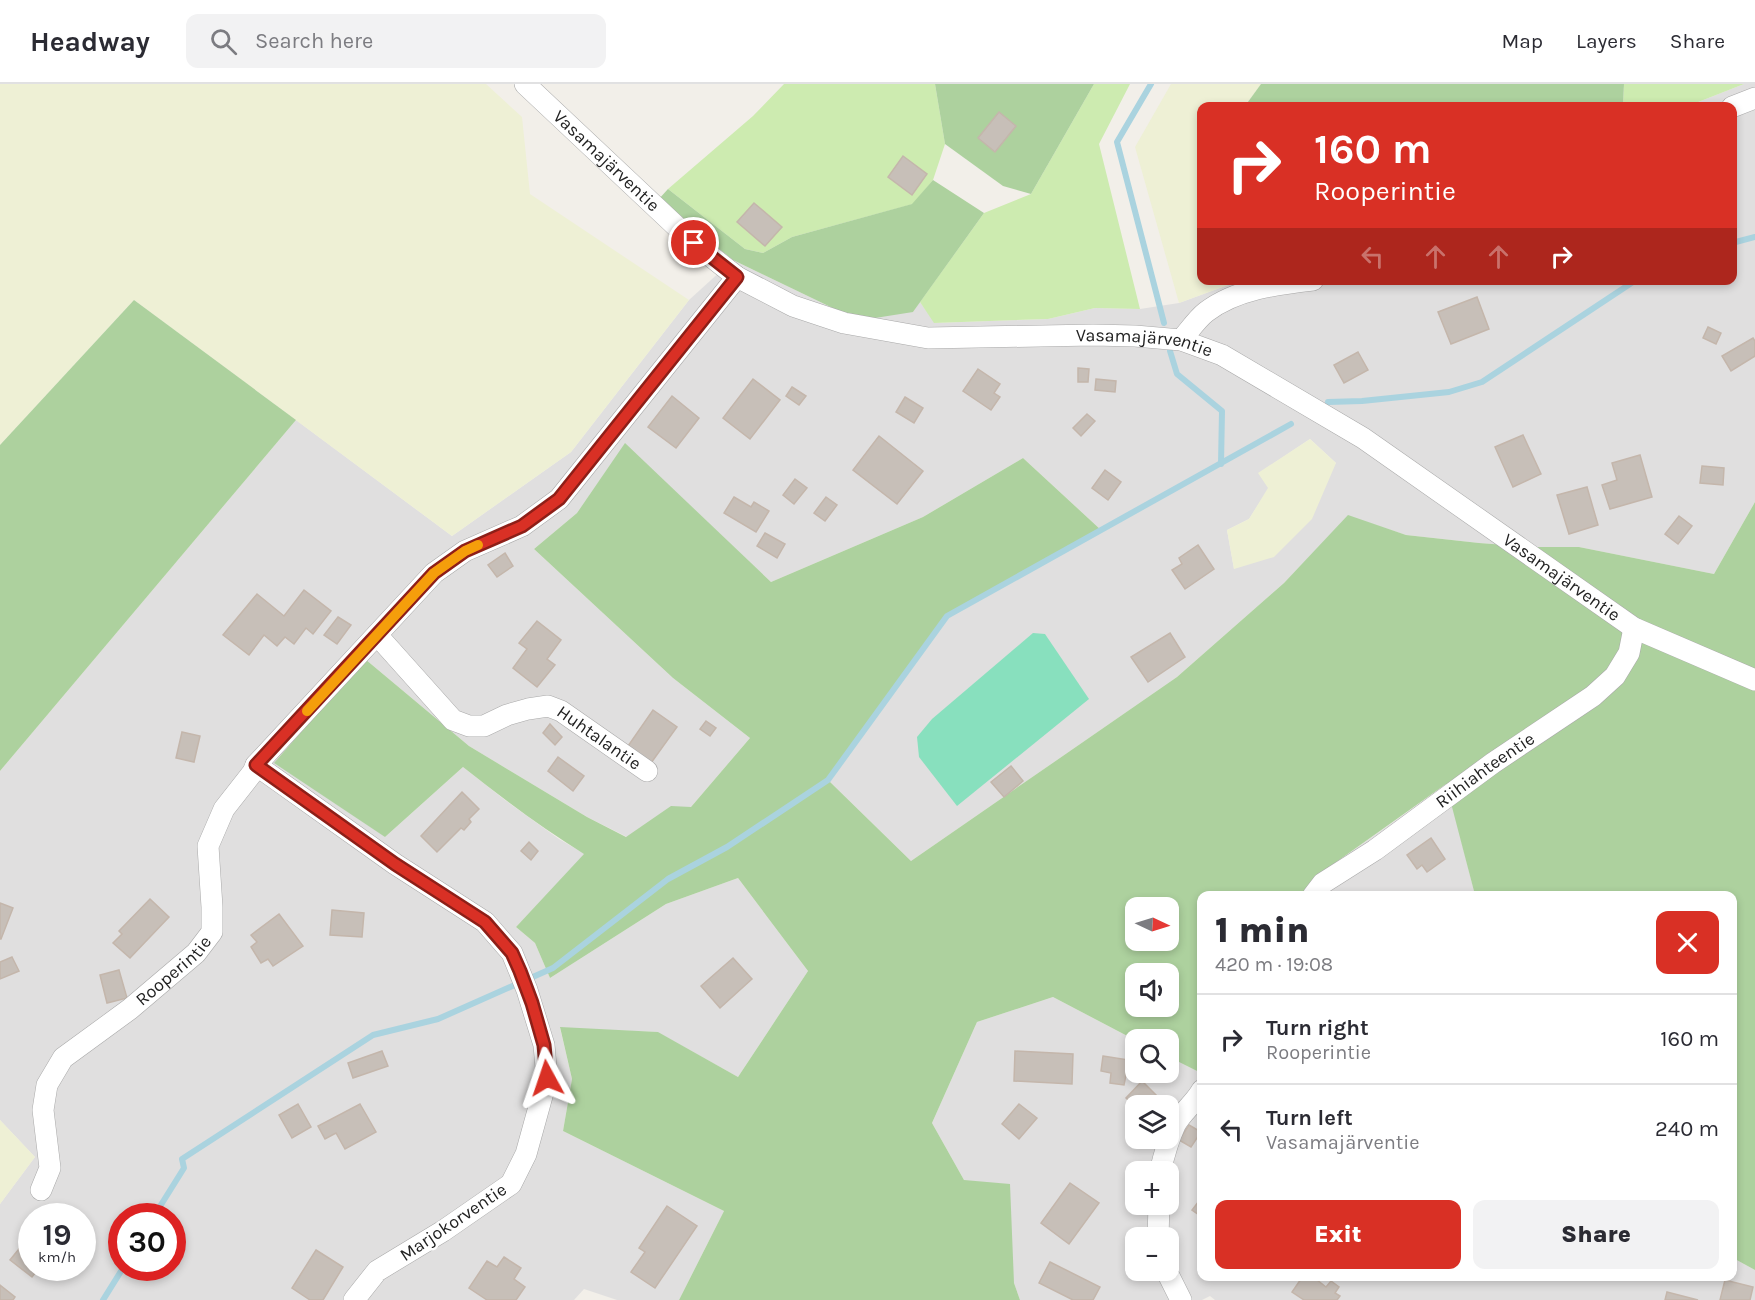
<!DOCTYPE html>
<html lang="en">
<head>
<meta charset="utf-8">
<style>
  body { margin:0; font-family:Karla,sans-serif; background:#f2f2f3; color:#2b2b33; height:100vh; display:flex; flex-direction:column; font-size:22px; white-space:nowrap }
  * { box-sizing:border-box; margin:0 }
  p { font-size:20px; color:#7c7c81 }
  .icon { flex:none; width:33px; height:33px; fill:none; stroke:currentColor; stroke-width:2; stroke-linecap:round; stroke-linejoin:round }
  .map { position:relative; flex:1; overflow:hidden }
  .drawer { position:absolute; left:1197px; top:807px; width:540px; height:390px; display:flex; flex-direction:column; background:#fff; border-radius:12px; box-shadow:0 3px 9px #0003 }
  .drawer>* { flex:none }
  .guide { position:absolute; left:1197px; top:18px; width:540px; height:183px; border-radius:12px; box-shadow:0 3px 9px #0003; background:#d93025; color:#fff; overflow:hidden }
  .needle { width:39px; rotate:94deg }
  .buttons { position:absolute; left:1125px; top:813px; display:grid; gap:12px }
  .buttons a { display:grid; place-items:center; width:54px; height:54px; border-radius:12px; background:#fff; box-shadow:0 3px 9px #0003; font-size:30px }
  .speed { position:absolute; left:18px; top:1119px; display:flex; gap:12px; font-size:30px; font-weight:700; text-align:center }
  .speed>* { display:grid; place-content:center; width:78px; height:78px; border-radius:50%; background:#fff; box-shadow:0 3px 9px #0003; line-height:1 }
  .speed small { font-size:15px; font-weight:400 }
  .speed .limit { border:9px solid #d22; background:#fff; color:#111 }
  .pin { position:absolute; display:grid; place-items:center; width:51px; height:51px; color:#fff; margin:-26px; border:3px solid #fff; border-radius:50%; box-shadow:0 2px 6px #0007 }
  .me { position:absolute; width:66px; margin:-33px; rotate:355deg; stroke-linejoin:round; filter:drop-shadow(0 0 4px #0008) }
  .turn { display:flex; align-items:center; gap:21px; height:126px; padding:0 18px; font-size:27px }
  .turn .icon { width:78px; height:78px; stroke-width:2.5 }
  .turn b { display:block; font-size:42px; line-height:51px }
  .lanes { display:flex; align-items:center; height:57px; padding:0 18px; background:#0003; justify-content:center; gap:30px; direction:ltr }
  .lanes .off { opacity:.35 }
  .round { display:grid; place-items:center; flex:none; width:63px; height:63px; border-radius:12px; background:#f2f2f3 }
  .headline { display:flex; align-items:center; justify-content:space-between; height:102px; padding:0 18px }
  h1 { font-size:36px; font-weight:800; line-height:45px }
  .action { display:flex; gap:12px; margin-top:auto; padding:12px 18px }
  .action a { flex:1; height:69px; border-radius:12px; background:#d93025; color:#fff; font-size:24px; font-weight:800; line-height:69px; text-align:center }
  .action a+a { background:#f2f2f3; color:#2b2b33 }
  ul { padding:0; list-style:none }
  li { display:flex; align-items:center; gap:18px; height:90px; padding:0 18px; border-top:2px solid #e1e1e2 }
  li div { flex:1 }
  li b { display:block; font-size:22px }
  li em { font-style:normal }
  header { display:flex; align-items:center; gap:36px; box-sizing:border-box; height:84px; padding:0 30px; background:#fff; border-bottom:2px solid #e1e1e2 }
  header strong { font-size:28px }
  nav { display:flex; gap:33px; margin-inline-start:auto; font-size:21px }
  .search { width:420px; height:54px; background:#f2f2f3; display:flex; align-items:center; gap:15px; box-sizing:border-box; padding:0 21px; border-radius:12px; color:#7c7c81; font-size:22px }
  .map>svg:first-child { display:block }
  .residential { fill:#e0dfdf; fill-rule:evenodd }
  .farmland { fill:#eef0d5 }
  .grass { fill:#cdebb0 }
  .forest { fill:#add19e; fill-rule:evenodd }
  .pitch { fill:#88e0be }
  .lines { fill:none; stroke-linecap:round; stroke-linejoin:round }
  .stream { stroke:#aad3df; stroke-width:6 }
  .building { fill:#c7bfb8; stroke:#c4b6ab; stroke-width:1.5 }
  .minor-casing { stroke:#a9a9a9; stroke-width:22 }
  .minor { stroke:#fff; stroke-width:21 }
  .route-casing { stroke:#8d1f18; stroke-width:15 }
  .route { stroke:#d93025; stroke-width:10 }
  .slow { stroke:#f59e0b; stroke-width:10 }
  .labels { text-anchor:middle; dominant-baseline:central; stroke-width:5; stroke-linejoin:round; paint-order:stroke }
  .street-label { font-size:18px; fill:#222; stroke:#fff }
</style>
</head>
<body>
<header>
<strong>Headway</strong>
<div class="search"><svg class="icon" aria-label="search" viewBox="0 0 24 24"><circle cx="10" cy="10" r="6"/><path d="M15 15l6 6"/></svg>Search here</div>
<nav><a>Map</a><a>Layers</a><a>Share</a></nav>
</header>
<div class="map">
<svg width="1755" height="1216" viewBox="0 0 1755 1216">
  <rect width="100%" height="100%" fill="#f2efe9"/>
  <!-- residential -->
  <g class="residential">
    <path d="M1744,0h11v418l-41,72 -135,-27h-47l-53,-4 -73,-8 -58,-19 -64,67 -107,94 -266,184 -83,-81 119,-164 154,-86 -78,-72 -100,59 -152,65 -146,-138 -48,69 -43,36 139,129 77,60 -59,69h-20l-44,30 -40,-20 -118,-71 -104,-87 20,178 78,-70 42,33 54,39 26,15 -69,73 19,16 15,35 116,-74 72,-26 70,93 -70,106 -81,-45 -97,-4 12,51 -9,52 161,80 -45,89h-62l-33,-11 -10,11h-574v-96l35,-47 -35,-37v-349l296,-351 156,116 119,-84 118,-152 44,-40 108,52h72l7,-10 15,21 113,-4 47,-11 45,1 39,-6 60,-22 493,-1v-174h-44zM1310,355l26,24 -102,106 -7,-39 22,-11 20,-31 -10,-15zM32,1132h50v52h-50zM122,1132h50v52h-50z"/>
    <path d="M1447,700l28,111 -175,1 18,-21z"/>
    <path d="M1053,913l82,43 1,32h32l1,-15 30,15 2,-7 1,211h530l1,-18 22,12v30h-540l-5,-4 -8,4h-182l-6,-17 -50,-103 -32,-57 45,-101zM1136,1022h32v32h-32zM1136,1088h32v32h-32zM1136,1154h32v32h-32z"/>
  </g>
  <!-- farmland -->
  <g class="farmland">
    <path d="M0,0h486l36,33 8,77 159,106 -118,152 -119,84 -318,-236 -134,145z"/>
    <path d="M1171,0h90l-16,22h-43v174l37,1 -60,22 -44,-156z"/>
    <path d="M1310,355l26,24 -24,56 -38,38 -40,12 -7,-39 22,-11 19,-31 -10,-15z"/>
    <path d="M0,1036l35,37 -35,47z"/>
  </g>
  <!-- grass -->
  <g class="grass">
    <path d="M784,0h151l10,60 -12,36 -20,24 -121,33 -29,16 -18,-4 -77,-60 85,-73z"/>
    <path d="M1094,0h36l-31,60 41,165 -45,-1 -47,11 -114,4 -14,-21 64,-89 47,-19z"/>
    <path d="M1624,0h120l-56,22h-65z"/>
  </g>
  <!-- forest -->
  <g class="forest">
    <path d="M935,0h159l-63,110 -28,-8 -58,-42z"/>
    <path d="M1261,0h363l-1,22h-378z"/>
    <path d="M933,96l51,33 -71,99 -38,6 -34,-6 -108,-52 -75,-60 10,-11 77,60 18,4 29,-16 120,-33z"/>
    <path d="M134,216l162,120 -296,351v-326z"/>
    <path d="M625,359l146,139 152,-65 100,-59 78,72 -154,86 -119,164 83,81 266,-184 107,-94 64,-68 58,20 73,8 53,4h47l135,27 41,-72v768l-22,-12 -1,-362 -257,-1 -29,-111 -128,91 -18,20 -98,1v169l-3,7 -30,-15 -1,-17h-33l-82,-43 -76,25 -45,101 32,57 46,4 4,99 6,17h-341l45,-89 -161,-80 9,-52 -12,-52 98,5 80,45 70,-106 -70,-93 -72,26 -116,74 -15,-35 -19,-16 68,-73c-42,-26 -82,-56 -121,-87l-78,70 -111,-74 91,-104 104,87 118,71 39,20 45,-31 20,1 59,-69 -77,-60 -139,-129 43,-36zM1136,824h32v32h-32zM1136,890h32v32h-32z"/>
  </g>
  <!-- pitch -->
  <path class="pitch" d="M1033,549l12,1 44,65 -132,107 -38,-49 -2,-20 15,-18z"/>
  <g class="lines">
    <!-- stream -->
    <g class="stream">
      <path d="M1151,0l-34,58 47,181"/>
      <path d="M1732,159l23,-6"/>
      <path d="M1170,267l7,23 45,37 -1,53"/>
      <path d="M1328,318l34,-1 87,-9 33,-10 154,-102"/>
      <path d="M154,1132l30,-48 -2,-9 191,-124 65,-16 115,-51 115,-89 59,-32 101,-67 119,-164 344,-192"/>
      <path d="M103,1216l20,-32"/>
    </g>
  </g>
  <!-- building -->
  <g class="building">
    <path d="M999,28l17,14 -21,26 -17,-14z"/>
    <path d="M903,72l24,18 -15,21 -24,-18z"/>
    <path d="M754,119l28,24 -17,19 -28,-24z"/>
    <path d="M1477,213l12,32 -38,15 -13,-32z"/>
    <path d="M1708,243l13,6 -5,11 -13,-6z"/>
    <path d="M1753,254l2,3v15l-24,15 -9,-15z"/>
    <path d="M1358,268l10,18 -24,13 -10,-18z"/>
    <path d="M1078,284l11,1 -1,13h-10z"/>
    <path d="M978,285l22,15 -6,9 6,4 -9,13 -28,-19z"/>
    <path d="M753,295l27,21 -30,39 -27,-21z"/>
    <path d="M1096,295l20,2 -1,11 -20,-2z"/>
    <path d="M792,303l14,9 -7,9 -13,-9z"/>
    <path d="M672,312l27,22 -23,30 -28,-21z"/>
    <path d="M905,313l18,11 -9,15 -18,-11z"/>
    <path d="M1087,330l8,7 -14,15 -8,-8z"/>
    <path d="M1523,351l18,39 -28,13 -18,-40z"/>
    <path d="M879,352l44,35 -26,33 -44,-34z"/>
    <path d="M1640,371l12,42 -42,12 -8,-24 15,-5 -5,-17z"/>
    <path d="M1702,382l22,2 -1,17 -23,-2z"/>
    <path d="M1105,386l16,12 -13,18 -16,-12z"/>
    <path d="M795,395l12,9 -13,16 -11,-9z"/>
    <path d="M1587,403l11,38 -29,9 -12,-39z"/>
    <path d="M734,413l17,10 3,-5 15,9 -13,21 -32,-19z"/>
    <path d="M826,413l11,8 -12,16 -11,-8z"/>
    <path d="M1679,432l13,10 -14,18 -13,-10z"/>
    <path d="M765,449l20,11 -8,14 -20,-12z"/>
    <path d="M1198,461l16,24 -29,20 -13,-19 10,-6 -3,-6z"/>
    <path d="M505,469l8,13 -16,11 -9,-12z"/>
    <path d="M304,506l27,21 -18,23 -7,-6 -12,16 -9,-7 -8,9 -13,-11 -15,20 -26,-20 34,-41 27,22z"/>
    <path d="M338,533l13,8 -14,19 -13,-9z"/>
    <path d="M537,537l24,19 -14,19 8,6 -18,22 -24,-19 14,-19 -8,-6z"/>
    <path d="M1170,549l15,24 -37,25 -17,-25z"/>
    <path d="M653,626l24,17 -26,36 -23,-17z"/>
    <path d="M706,637l10,7 -6,8 -10,-7z"/>
    <path d="M550,640l12,13 -7,8 -12,-12z"/>
    <path d="M182,648l18,4 -6,26 -18,-4z"/>
    <path d="M558,673l26,19 -11,15 -25,-20z"/>
    <path d="M1011,682l12,15 -19,16 -13,-15z"/>
    <path d="M462,708l17,17 -10,10 2,3 -7,8 -3,-2 -24,24 -16,-16z"/>
    <path d="M1431,754l14,21 -18,13 -5,-7 -5,4 -10,-14z"/>
    <path d="M529,758l9,9 -7,9 -10,-9z"/>
    <path d="M150,815l19,18 -39,41 -17,-15 9,-9 -3,-3z"/>
    <path d="M0,819l13,5 -12,31h-1z"/>
    <path d="M332,826l32,3 -2,24 -32,-2z"/>
    <path d="M279,830l24,32 -30,20 -5,-7 -7,4 -10,-16 6,-5 -6,-7z"/>
    <path d="M12,873l7,14 -19,8v-17z"/>
    <path d="M733,874l19,21 -32,29 -19,-22z"/>
    <path d="M119,886l8,28 -20,5 -7,-28z"/>
    <path d="M382,967l6,15 -35,12 -5,-15z"/>
    <path d="M1015,967l58,3 -1,30 -58,-3z"/>
    <path d="M1103,972l26,4 -5,25 -14,-2 1,-10 -10,-2z"/>
    <path d="M1142,997l19,19 -6,6h-6l-3,-3 -2,3h-8v1l-10,-9z"/>
    <path d="M298,1020l13,23 -19,11 -13,-23z"/>
    <path d="M360,1020l16,28 -31,17 -9,-16 -11,6 -7,-13z"/>
    <path d="M1019,1020l18,14 -18,21 -17,-15z"/>
    <path d="M1189,1041l12,7 -10,15 -12,-7z"/>
    <path d="M1070,1099l29,20 -30,41 -28,-21z"/>
    <path d="M1202,1113v20l-10,-7z"/>
    <path d="M667,1122l30,20 -42,62 -24,-16 14,-20 -6,-4z"/>
    <path d="M32,1149v35h7l-7,9 -22,-17z"/>
    <path d="M316,1166l27,17 -20,33h-13l-18,-12z"/>
    <path d="M504,1173l17,11 -7,11 11,8 -9,13h-29l-18,-12 18,-27 10,6z"/>
    <path d="M1050,1178l50,25 -7,13h-20l-34,-17z"/>
    <path d="M1303,1192h9l14,11 5,-6 8,6 -4,6 5,3 -3,4h-33l-12,-8z"/>
    <path d="M1725,1196l28,7 -3,13h-30z"/>
    <path d="M0,1201l15,12 -2,3h-13z"/>
    <path d="M1667,1208l31,8h-33z"/>
  </g>
  <g class="lines">
    <defs>
      <g id="minor">
        <path id="s1" d="M525,0l169,159 43,34 56,29 51,17 84,15 165,-3 42,1 46,4 41,15 141,83 271,190 121,52"/>
        <path d="M1732,23l23,-9"/>
        <path d="M1181,256c8,-9 16,-21 25,-28 30,-23 72,-28 107,-32"/>
        <path id="s2" d="M377,551l76,85 16,6h15l23,-11 21,-6 20,-3 13,5 86,60"/>
        <path d="M256,681l139,99 90,58 27,31 15,37 17,55 3,33 -21,76 -15,30 -68,47 -66,40 -23,29"/>
        <path id="s3" d="M1313,812l10,-13 52,-33 118,-87 100,-67 22,-20 14,-23 5,-25"/>
        <path d="M1160,1088c4,-17 8,-32 15,-47 7,-13 20,-22 27,-35"/>
        <path id="s4" d="M41,1106l9,-22 -7,-58 4,-25 16,-27 67,-49 66,-56 16,-21v-25l-4,-61 16,-37 29,-37 3,-7 178,-192 31,-22 57,-25 37,-27 178,-222"/>
        <path d="M1158,1154l1,-34"/>
        <path d="M1166,1186l15,30"/>
      </g>
    </defs>
    <!-- minor casing -->
    <use href="#minor" class="minor-casing"/>
    <!-- minor -->
    <use href="#minor" class="minor"/>
  </g>
  <g class="lines">
    <defs>
      <path id="route" d="M547,994l-3,-33 -12,-42 -12,-32 -8,-18 -27,-31 -90,-58 -139,-99 178,-192 31,-22 57,-25 37,-27 178,-222 -43,-34"/>
    </defs>
    <!-- route casing -->
    <use href="#route" class="route-casing"/>
    <!-- route -->
    <use href="#route" class="route"/>
    <!-- slow -->
    <path class="slow" d="M307,627l127,-138 31,-22 13,-6"/>
  </g>
  <g class="labels">
    <!-- street labels -->
    <g class="street-label">
      <text stroke="none"><textPath href="#s1" startOffset="112">Vasamajärventie</textPath></text>
      <text stroke="none"><textPath href="#s1" startOffset="706">Vasamajärventie</textPath></text>
      <text stroke="none"><textPath href="#s1" startOffset="1192">Vasamajärventie</textPath></text>
      <text stroke="none"><textPath href="#s2" startOffset="274">Huhtalantie</textPath></text>
      <text stroke="none"><textPath href="#s3" startOffset="214">Riihiahteentie</textPath></text>
      <text stroke="none"><textPath href="#s4" startOffset="280">Rooperintie</textPath></text>
      <text transform="translate(453 1138) rotate(-34)">Marjokorventie</text>
    </g>
  </g>
</svg>
<div class="buttons">
<a><svg class="needle" viewBox="-14 -14 28 28"><path d="M0-13l5 13h-10z" fill="#e53935"/><path d="M0 13l5-13h-10z" fill="#7c7c81"/></svg></a>
<a><svg class="icon" aria-label="sound" viewBox="0 0 24 24"><path d="M4 9h4l5-4v14l-5-4H4zM17 9q2 3 0 6"/></svg></a>
<a><svg class="icon" aria-label="search" viewBox="0 0 24 24"><circle cx="10" cy="10" r="6"/><path d="M15 15l6 6"/></svg></a>
<a><svg class="icon" aria-label="layers" viewBox="0 0 24 24"><path d="M12 4l9 5-9 5-9-5zM3 14l9 5 9-5"/></svg></a>
<a>+</a>
<a>−</a>
</div>
<div class="speed"><div>19<small>km/h</small></div><div class="limit">30</div></div>
<div class="pin" style="left:694px;top:159px;background:#d93025"><svg class="icon" aria-label="arrive" viewBox="0 0 24 24"><path d="M6 21V4h12l-3 4 3 4H6"/></svg></div>
<svg class="me" style="left:547px;top:994px" viewBox="-20 -20 40 40"><path d="M0-17L14 15 0 8-14 15z" fill="#d93025" stroke="#fff" stroke-width="4"/></svg>
<div class="guide">
<div class="turn"><svg class="icon" aria-label="right" viewBox="0 0 24 24"><path d="M7 20v-9h11M14 6l5 5-5 5"/></svg><div><b>160 m</b>Rooperintie</div></div>
<div class="lanes"><svg class="icon off" aria-label="left" viewBox="0 0 24 24"><path d="M17 20v-9H6M10 6l-5 5 5 5"/></svg><svg class="icon off" aria-label="ahead" viewBox="0 0 24 24"><path d="M12 20V5M6 11l6-6 6 6"/></svg><svg class="icon off" aria-label="ahead" viewBox="0 0 24 24"><path d="M12 20V5M6 11l6-6 6 6"/></svg><svg class="icon" aria-label="right" viewBox="0 0 24 24"><path d="M7 20v-9h11M14 6l5 5-5 5"/></svg></div>
</div>
<section class="drawer">
<div class="headline"><div><h1>1 min</h1><p>420 m · 19:08</p></div><a class="round" style="background:#d93025;color:#fff"><svg class="icon" aria-label="close" viewBox="0 0 24 24"><path d="M6 6l12 12M18 6L6 18"/></svg></a></div>
<ul>
<li><svg class="icon" aria-label="right" viewBox="0 0 24 24"><path d="M7 20v-9h11M14 6l5 5-5 5"/></svg><div><b>Turn right</b><p>Rooperintie</p></div><em>160 m</em></li>
<li><svg class="icon" aria-label="left" viewBox="0 0 24 24"><path d="M17 20v-9H6M10 6l-5 5 5 5"/></svg><div><b>Turn left</b><p>Vasamajärventie</p></div><em>240 m</em></li>
</ul>
<div class="action"><a>Exit</a><a>Share</a></div>
</section>
</div>
</body>
</html>
